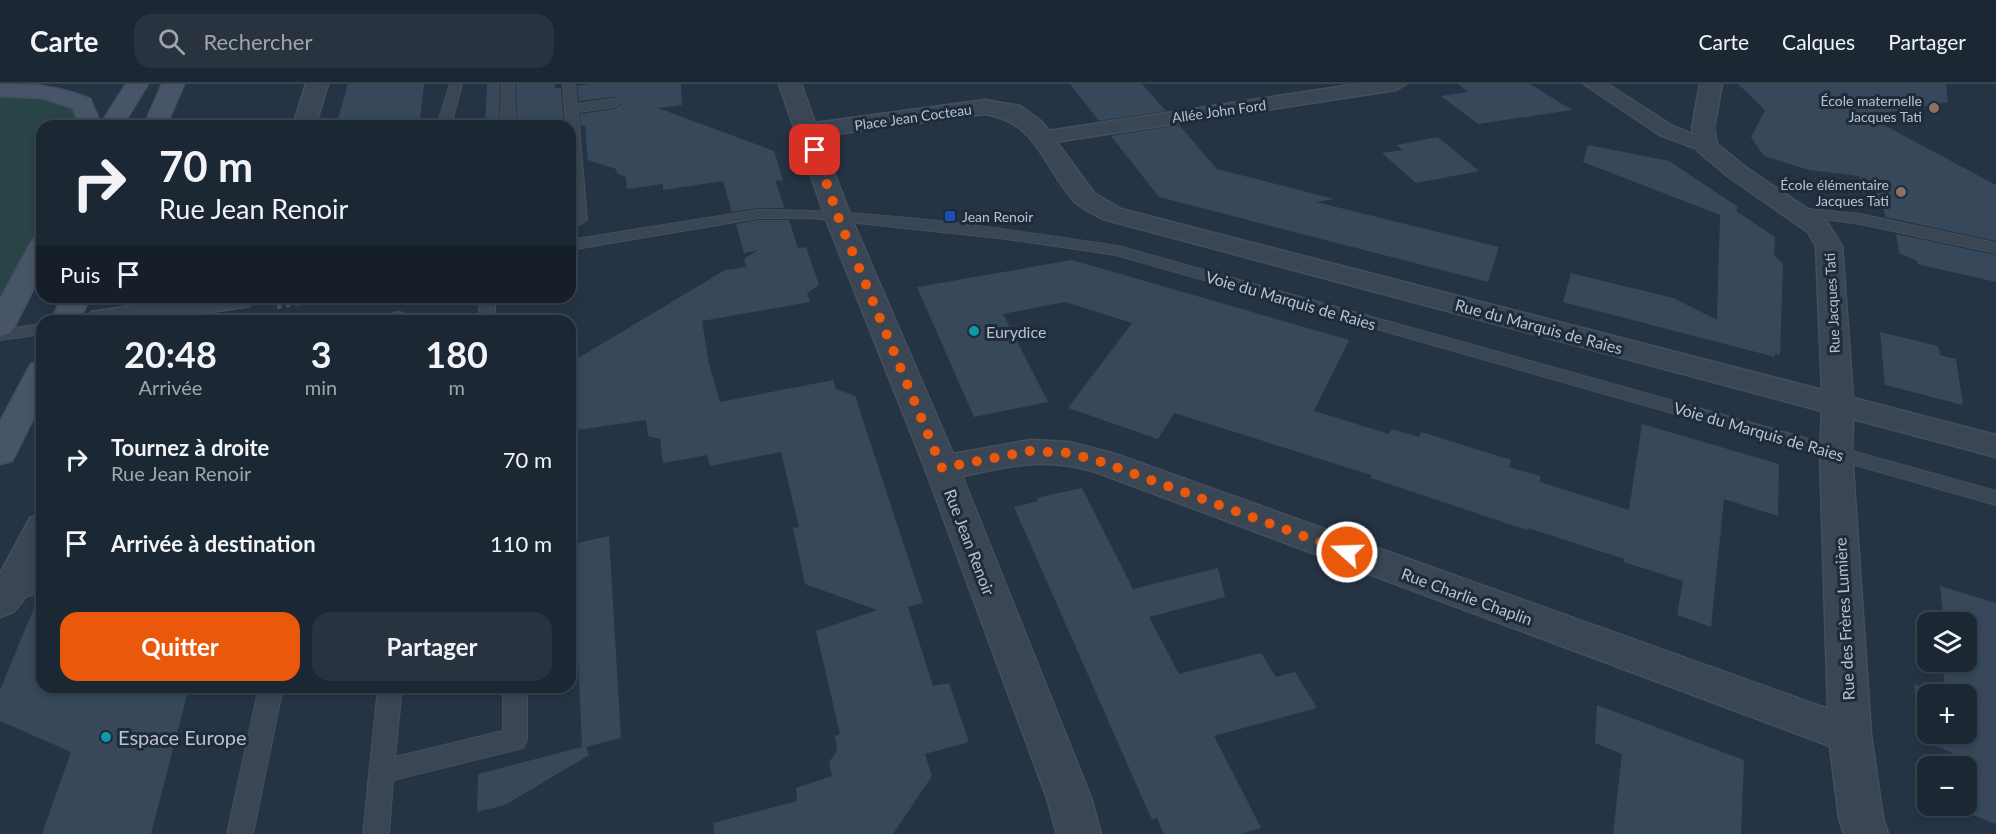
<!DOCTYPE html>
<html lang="fr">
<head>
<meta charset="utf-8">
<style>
  body { margin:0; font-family:Lato,sans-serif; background:#293340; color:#f1f3f6; height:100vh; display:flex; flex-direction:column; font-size:22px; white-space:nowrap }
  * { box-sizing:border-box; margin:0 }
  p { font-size:20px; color:#a0a5ac }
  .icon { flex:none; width:33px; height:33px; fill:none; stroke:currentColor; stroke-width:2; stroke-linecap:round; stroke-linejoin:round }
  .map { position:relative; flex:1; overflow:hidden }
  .drawer { position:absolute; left:36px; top:231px; width:540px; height:378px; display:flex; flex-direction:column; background:#1c2734; border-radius:18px; box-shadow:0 3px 9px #0003,0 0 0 2px #3a444f }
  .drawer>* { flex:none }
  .top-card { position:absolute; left:36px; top:36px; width:540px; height:183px; border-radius:18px; box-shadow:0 3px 9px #0003,0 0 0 2px #3a444f; background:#1c2734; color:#f1f3f6; overflow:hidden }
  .controls { position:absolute; left:1917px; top:528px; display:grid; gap:12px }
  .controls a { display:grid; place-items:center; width:60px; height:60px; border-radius:12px; background:#1c2734; box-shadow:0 3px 9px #0003,0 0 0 2px #3a444f; font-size:30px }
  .pin { position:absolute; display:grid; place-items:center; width:51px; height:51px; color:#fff; margin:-26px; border-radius:12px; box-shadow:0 3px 9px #0006 }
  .me { position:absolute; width:66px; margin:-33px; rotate:290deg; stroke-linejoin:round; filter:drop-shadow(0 0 4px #0008) }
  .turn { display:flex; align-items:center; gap:21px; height:126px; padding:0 24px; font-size:27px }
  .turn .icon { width:78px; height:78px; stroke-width:2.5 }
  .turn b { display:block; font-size:42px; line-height:51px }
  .then { display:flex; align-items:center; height:57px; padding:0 24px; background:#0003; gap:12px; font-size:22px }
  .eta { display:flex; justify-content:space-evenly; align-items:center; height:102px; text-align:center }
  .eta b { font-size:36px; font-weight:700; line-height:42px }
  .button { display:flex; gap:12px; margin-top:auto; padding:12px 24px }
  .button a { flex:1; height:69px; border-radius:18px; background:#ea580c; color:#fff; font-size:24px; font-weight:700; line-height:69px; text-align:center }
  .button a+a { background:#293340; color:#f1f3f6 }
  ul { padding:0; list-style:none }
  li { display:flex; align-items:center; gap:18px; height:84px; padding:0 24px }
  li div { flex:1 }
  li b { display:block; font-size:22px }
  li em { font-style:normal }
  header { display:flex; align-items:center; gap:36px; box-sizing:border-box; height:84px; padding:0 30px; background:#1c2734; border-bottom:2px solid #3a444f }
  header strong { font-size:28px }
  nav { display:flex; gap:33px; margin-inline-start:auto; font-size:21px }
  .search { width:420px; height:54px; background:#293340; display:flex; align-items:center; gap:15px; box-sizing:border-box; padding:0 21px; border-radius:18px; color:#a0a5ac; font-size:22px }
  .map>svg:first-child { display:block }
  .green { fill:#284446 }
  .building { fill:#37485b }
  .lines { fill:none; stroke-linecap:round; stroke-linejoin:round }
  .service-casing { stroke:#444f5e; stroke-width:2 }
  .pedestrian-casing { stroke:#444f5e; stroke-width:3 }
  .minor-casing { stroke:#444f5e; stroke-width:3 }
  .secondary-casing { stroke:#444f5e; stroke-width:3 }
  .path { stroke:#415c5e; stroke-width:4; stroke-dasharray:4.5 4.5; stroke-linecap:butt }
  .service { fill:#3a4654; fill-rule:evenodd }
  .pedestrian { fill:#3a4654; fill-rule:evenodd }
  .minor { fill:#3a4654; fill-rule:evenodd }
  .secondary { fill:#485568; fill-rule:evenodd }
  .service-bridge-casing { stroke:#444f5e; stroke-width:21; stroke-linecap:butt }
  .service-bridge { stroke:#3a4654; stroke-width:18 }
  .route { stroke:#ea580c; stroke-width:10; stroke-dasharray:0 18 }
  .education-dot { fill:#8d6e63; stroke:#1f2b3a; stroke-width:2 }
  .transit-dot { fill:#1a4fb4; stroke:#1f2b3a; stroke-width:2 }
  .culture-dot { fill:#0f9aa8; stroke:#1f2b3a; stroke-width:2 }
  .labels { text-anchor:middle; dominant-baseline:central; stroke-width:6; stroke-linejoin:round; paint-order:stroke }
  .far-poi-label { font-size:14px; fill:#b8c1ce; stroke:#1f2b3a; text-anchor:end }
  .far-street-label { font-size:14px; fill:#b8c1ce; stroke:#1f2b3a }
  .street-label { font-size:16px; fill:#b8c1ce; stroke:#1f2b3a }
  .poi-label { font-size:16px; fill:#b8c1ce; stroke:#1f2b3a; text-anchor:start }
  .near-poi-label { font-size:20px; fill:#b8c1ce; stroke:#1f2b3a; text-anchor:start }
</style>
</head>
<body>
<header>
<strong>Carte</strong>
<div class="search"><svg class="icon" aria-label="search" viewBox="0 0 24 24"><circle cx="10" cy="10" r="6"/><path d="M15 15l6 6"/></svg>Rechercher</div>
<nav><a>Carte</a><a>Calques</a><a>Partager</a></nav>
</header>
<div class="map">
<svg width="1996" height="750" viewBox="0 0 1996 750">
  <rect width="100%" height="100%" fill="#253445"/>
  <!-- green -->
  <path class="green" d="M0,6l58,2 33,34h-49v120l-42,81z"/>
  <!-- building -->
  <g class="building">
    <path d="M348,0h76l-5,42h-83z"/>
    <path d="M487,0h13l-1,42h-14z"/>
    <path d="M516,0h39v4h6l3,38h-47z"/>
    <path d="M589,0h92l1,21 -24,3 116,43 9,29 -8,1 10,27h-27l-26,4 -9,-31 -60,9v-6l-36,5 -1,-12 -9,-4 -1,-4 -28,-9 -3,-34h-4l-1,-12 34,-5 8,-5 -8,-7 -35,4 -2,-15z"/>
    <path d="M1070,0h72l24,27 -67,10z"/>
    <path d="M1458,0h72l42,26 -94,14 -37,-28 27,-4z"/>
    <path d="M1738,0h208l2,18 -81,14 129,69v56l-111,-24 -2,-12 -20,-11 -4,-18 -50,-6 -45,-14 -13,-19 14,-27z"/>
    <path d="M1179,41l38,44 117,30 -18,3 183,45 -11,35 -329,-85 -48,-61z"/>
    <path d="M1438,53l41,34 -63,12 -34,-30 21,-3 -7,-5z"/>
    <path d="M1588,61l81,16 69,46 -2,4 39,26 -1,18 9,9 -3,91 -5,-2v4l-212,-55 8,-29 102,25 44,22 3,-105 -137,-53z"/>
    <path d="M758,136h31l9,28 8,-1 13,38 -12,8 3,9 -108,19 7,43 11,38 113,-22 3,9 19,7 68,207 -15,4 25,79 16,-3 20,59 -44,12 7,22 -39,58h-179l-1,-11 84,-22 -1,-13 36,-12 -3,-14 8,-11 -2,-15 5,-2 -24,-103 61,-21 -72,-26 -12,-56 6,-1 -18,-75 -71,14 -3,-11 -44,8 -3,-24 -12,-3 -2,-16 -76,11v-68l155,-93 21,-3 -2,-8 14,-9 -14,3 -8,-29z"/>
    <path d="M1896,150l100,21v27l-79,-18v-3l-18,-8z"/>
    <path d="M1072,176l277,80 -35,71 75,23 2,-5 28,8 2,-5 90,28 -2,7 31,9v6l89,28 13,-86 137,40 -1,52 -54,-17 -13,128 -34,-12 6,-34 -59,-19v-3l-96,-31 -1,2 -156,-52v-3l-197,-62 -16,26 -90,-31 64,-85 -67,-21 -62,12 45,88 -74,15 -57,-130z"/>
    <path d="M1880,248l58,14 2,9 16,4 7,46 -78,-20z"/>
    <path d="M1082,404l51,101 85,-21 7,29 -76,20 30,57 82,-21 15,24 19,-5 22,36 -103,28 47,92 -21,6h-76l-7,-16 -5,2 -138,-313 24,-6 -2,-3z"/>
    <path d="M609,452l12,202 -35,9 3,8 -84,50 -28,7 1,-38 104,-27 -4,-91 -8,2v-46l6,-1 -2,-67z"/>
    <path d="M1940,502l56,17v221l-36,-14v-4h6v-40h-11l-2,-13 -33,-13 -6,-56 30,10h-16v40h38v-40h-20l-4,-32h24v-40h-22z"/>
    <path d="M42,511v92h147l-38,147h-109l29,-82 -71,-31v-31l39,-94z"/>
    <path d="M1597,621l147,55 -3,74h-128l9,-80 -27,-11z"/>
  </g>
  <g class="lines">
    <defs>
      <g id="service">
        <path d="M450,0h12l-11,42h-14z"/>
        <path d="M502,0h12l1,42h-14z"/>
        <path d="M563,0h12l2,20 37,-5 6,4 -6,4 -36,5 9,108 -8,5 -8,-5 -1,-94h-4z"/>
        <path d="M1799,124l61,6 136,29v10l-136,-29 -66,-9 -2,-3z"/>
        <path d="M758,126c120,0 241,18 360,36l878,245v14l-880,-250 -109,-16 -196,-21h-53l-188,32v-10z"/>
        <path d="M487,215l8,5v17h-16v-17z"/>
        <path d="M398,228l6,1 2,8h-16l2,-8z"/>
        <path d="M42,240v10l-42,6v-10z"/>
        <path d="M42,493v16l-33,8 -9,-5 1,-10z"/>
        <path d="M259,603h24l-30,147h-26z"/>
        <path d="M378,603h24l-7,70 108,-26v-44h24v52l-3,8 -9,3 -122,30 -4,54h-26z"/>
      </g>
      <g id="pedestrian">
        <path d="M1358,0h48l-10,6 -355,54 -7,-2 -3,-4 3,-4 7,-2z"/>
        <path d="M1584,0h23l67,43 39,15 4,4 -4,4 -7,2 -46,-17z"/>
      </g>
      <g id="minor">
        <path d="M306,0h22l-13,42h-22z"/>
        <path d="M779,0h22l14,39 170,-23 35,6 22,16 52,71 27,16 701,181 -6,-144 -8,-14 -79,-55 -31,-26 -6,-23 8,-44h22l-8,44 3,16 28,23 82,55 15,24 11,152 143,37v22l-143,-38 -1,34 19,282 12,83 5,16h-44l-5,-16 -9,-72 -737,-275c-50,-14 -82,-5 -131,5l129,322 10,36h-44l-10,-36 -122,-330 -98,-246zM985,30c53,8 58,53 90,88 7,7 19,12 28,17l719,192 -2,42 8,256 -713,-255 -46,-12 -39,-2 -77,14 -100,-232 -33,-86z"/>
        <path d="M185,213h28l-16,24h-28z"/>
        <path d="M42,430v49l-20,39 -9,10 -13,5v-43l30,-56z"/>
      </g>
      <g id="secondary">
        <path d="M0,0c32,0 60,2 90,15l11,25 25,-40h22l-26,42h-42l-7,-18 -31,-10 -42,-2z"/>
        <path d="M162,0h22l-18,42h-22z"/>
        <path d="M42,154v34l-28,55 -4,6 -10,3v-36l29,-54 4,-6z"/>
        <path d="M62,213h28l-11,24h-28z"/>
        <path d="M42,277v40l-30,60 -12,3v-42l31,-58z"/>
      </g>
    </defs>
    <!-- service casing -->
    <use href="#service" class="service-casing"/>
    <!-- pedestrian casing -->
    <use href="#pedestrian" class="pedestrian-casing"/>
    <!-- minor casing -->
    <use href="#minor" class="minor-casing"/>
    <!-- secondary casing -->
    <use href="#secondary" class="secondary-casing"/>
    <!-- path -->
    <path class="path" d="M277,223l62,-10"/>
    <!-- service -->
    <use href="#service" class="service"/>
    <!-- pedestrian -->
    <use href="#pedestrian" class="pedestrian"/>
    <!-- minor -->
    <use href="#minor" class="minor"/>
    <!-- secondary -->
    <use href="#secondary" class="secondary"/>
    <defs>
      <path id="service-bridge" d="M92,237l157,-24"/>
    </defs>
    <!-- service-bridge casing -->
    <use href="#service-bridge" class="service-bridge-casing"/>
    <!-- service-bridge -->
    <use href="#service-bridge" class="service-bridge"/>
  </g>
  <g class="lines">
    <!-- route -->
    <path class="route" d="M815,66l25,72 102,246 88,-17 39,2 33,9 245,90"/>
  </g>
  <!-- markers -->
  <g class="education-dot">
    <circle cx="1934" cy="24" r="6"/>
    <circle cx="1901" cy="108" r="6"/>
  </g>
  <rect class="transit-dot" x="944" y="126" width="12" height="12" rx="3"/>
  <g class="culture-dot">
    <circle cx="974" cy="247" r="6"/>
    <circle cx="106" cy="653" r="6"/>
  </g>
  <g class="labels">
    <!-- far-poi labels -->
    <g class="far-poi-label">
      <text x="1922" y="16">École maternelle<tspan x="1922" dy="16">Jacques Tati</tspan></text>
      <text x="1889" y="100">École élémentaire<tspan x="1889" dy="16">Jacques Tati</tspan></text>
      <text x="962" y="132" text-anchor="start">Jean Renoir</text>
    </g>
    <!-- far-street labels -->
    <g class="far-street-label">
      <text transform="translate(1219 27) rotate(-8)">Allée John Ford</text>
      <text transform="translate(913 33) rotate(-8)">Place Jean Cocteau</text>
      <text transform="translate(1832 219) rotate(-93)">Rue Jacques Tati</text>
    </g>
    <!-- street labels -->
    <g class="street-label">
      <text transform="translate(1291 216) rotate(16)">Voie du Marquis de Raies</text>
      <text transform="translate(1539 242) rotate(15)">Rue du Marquis de Raies</text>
      <text transform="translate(1759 347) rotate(16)">Voie du Marquis de Raies</text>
      <text transform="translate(970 458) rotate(69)">Rue Jean Renoir</text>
      <text transform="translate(1467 512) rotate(20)">Rue Charlie Chaplin</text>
      <text transform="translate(1844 535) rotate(-93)">Rue des Frères Lumière</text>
    </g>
    <!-- poi labels -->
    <g class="poi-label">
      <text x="986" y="247">Eurydice</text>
    </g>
    <!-- near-poi labels -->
    <g class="near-poi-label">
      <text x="118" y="653">Espace Europe</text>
    </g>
  </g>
</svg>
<div class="controls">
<a><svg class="icon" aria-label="layers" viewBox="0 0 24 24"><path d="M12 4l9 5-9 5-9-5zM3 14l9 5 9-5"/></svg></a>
<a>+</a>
<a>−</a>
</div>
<div class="pin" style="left:815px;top:66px;background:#d93025"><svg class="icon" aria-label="arrive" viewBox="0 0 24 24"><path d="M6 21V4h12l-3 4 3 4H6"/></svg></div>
<svg class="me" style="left:1347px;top:468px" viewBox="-20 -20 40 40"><circle r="17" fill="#ea580c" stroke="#fff" stroke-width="3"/><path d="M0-11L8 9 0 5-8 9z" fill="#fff"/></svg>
<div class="top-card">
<div class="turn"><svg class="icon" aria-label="right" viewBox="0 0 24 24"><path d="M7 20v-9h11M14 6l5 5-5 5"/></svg><div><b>70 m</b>Rue Jean Renoir</div></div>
<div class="then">Puis<svg class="icon" aria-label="arrive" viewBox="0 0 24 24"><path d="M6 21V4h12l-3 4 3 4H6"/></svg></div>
</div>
<section class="drawer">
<div class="eta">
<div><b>20:48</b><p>Arrivée</p></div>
<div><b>3</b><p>min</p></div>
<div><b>180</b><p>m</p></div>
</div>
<ul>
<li><svg class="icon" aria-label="right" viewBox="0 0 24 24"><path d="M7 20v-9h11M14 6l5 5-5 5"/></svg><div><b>Tournez à droite</b><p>Rue Jean Renoir</p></div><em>70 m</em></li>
<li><svg class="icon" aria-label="arrive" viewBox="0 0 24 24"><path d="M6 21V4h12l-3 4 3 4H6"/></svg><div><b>Arrivée à destination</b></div><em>110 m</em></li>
</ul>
<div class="button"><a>Quitter</a><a>Partager</a></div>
</section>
</div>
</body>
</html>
